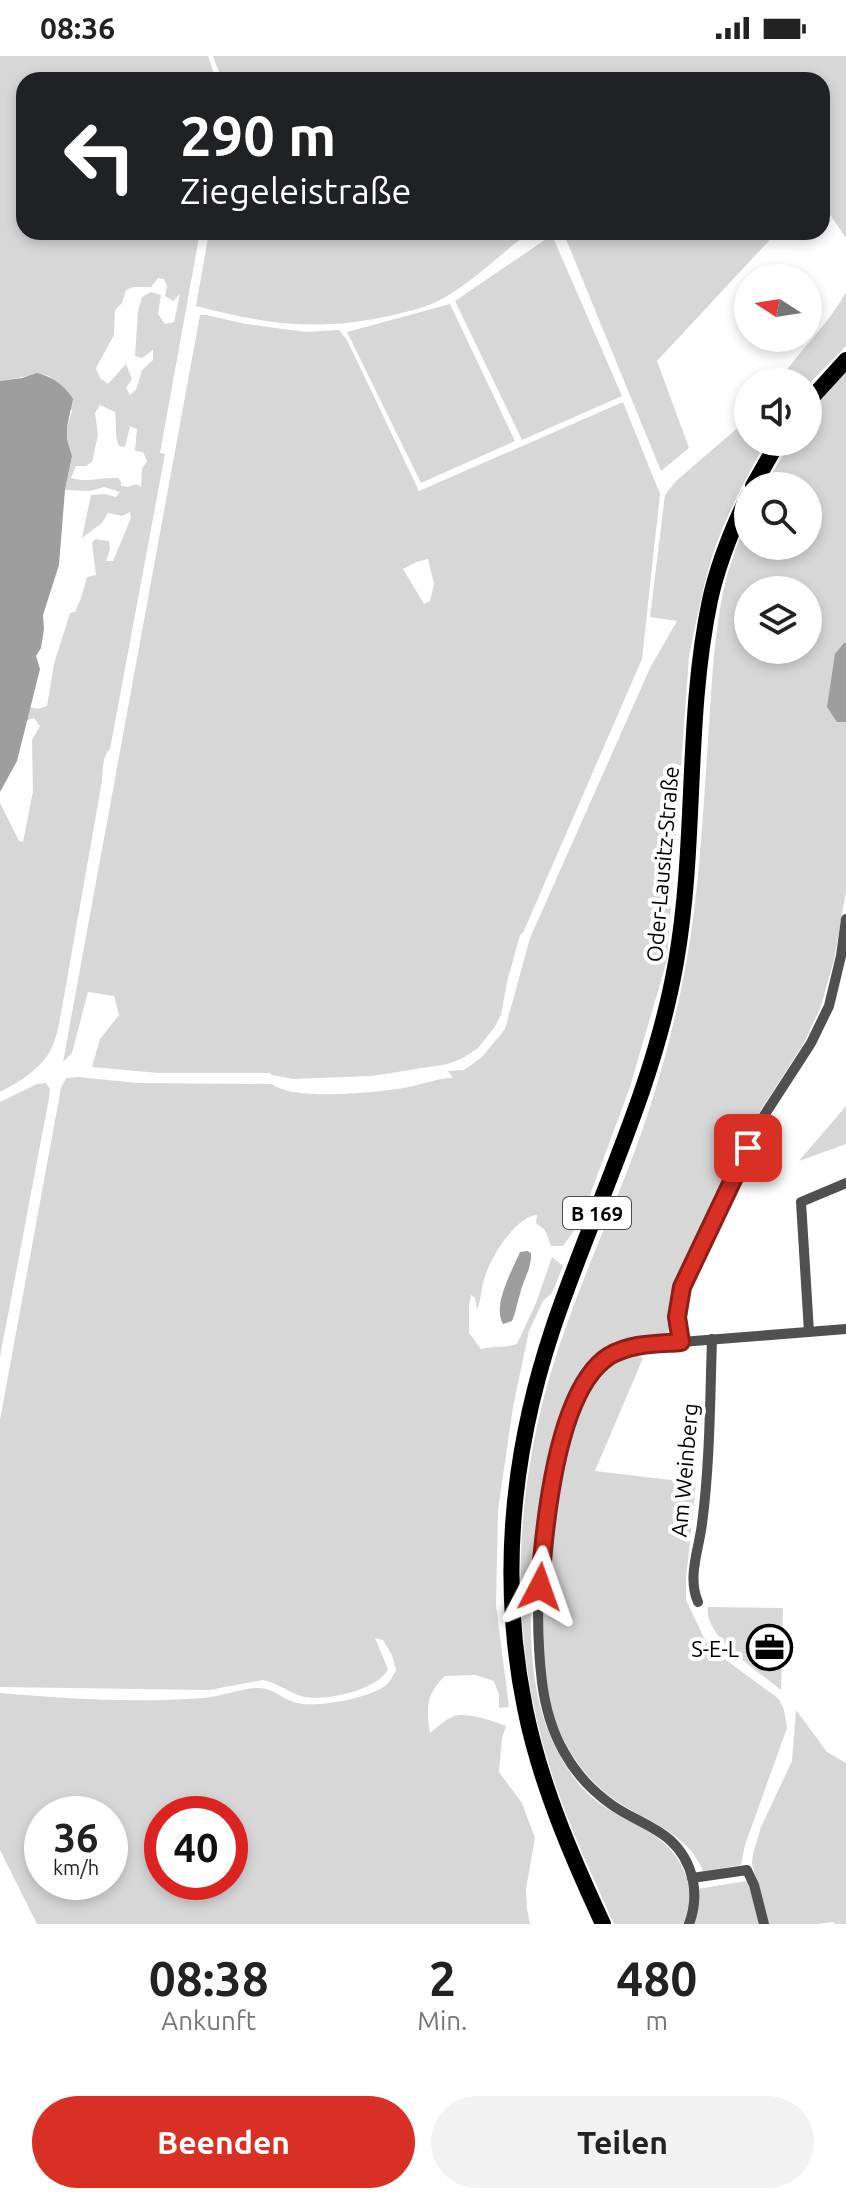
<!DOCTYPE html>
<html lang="de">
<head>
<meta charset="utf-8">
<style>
  body { margin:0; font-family:Ubuntu,sans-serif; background:#f2f2f2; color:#222; height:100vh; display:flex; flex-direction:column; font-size:30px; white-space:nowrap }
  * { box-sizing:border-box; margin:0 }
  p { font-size:26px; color:#767676 }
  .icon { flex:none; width:44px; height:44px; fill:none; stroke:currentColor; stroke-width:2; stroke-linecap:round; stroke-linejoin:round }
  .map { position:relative; height:1868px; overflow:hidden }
  .details { display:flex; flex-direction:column; background:#fff; flex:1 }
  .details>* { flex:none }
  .top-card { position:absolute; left:16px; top:16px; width:814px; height:168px; border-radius:24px; box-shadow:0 4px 12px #0003; background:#202124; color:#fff; overflow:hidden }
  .needle { width:52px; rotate:282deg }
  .controls { position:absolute; left:734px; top:208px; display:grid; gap:16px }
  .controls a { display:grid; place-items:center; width:88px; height:88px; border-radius:50%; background:#fff; box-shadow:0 4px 12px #0003; font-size:40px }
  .speed { position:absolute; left:24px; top:1740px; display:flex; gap:16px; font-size:40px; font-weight:700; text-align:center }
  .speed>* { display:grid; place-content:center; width:104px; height:104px; border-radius:50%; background:#fff; box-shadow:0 4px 12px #0003; line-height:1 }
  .speed small { font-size:20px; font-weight:400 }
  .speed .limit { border:12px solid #d22; background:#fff; color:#111 }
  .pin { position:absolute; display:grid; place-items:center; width:68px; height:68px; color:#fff; margin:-34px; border-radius:16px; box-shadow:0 4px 12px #0006 }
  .me { position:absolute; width:88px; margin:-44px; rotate:4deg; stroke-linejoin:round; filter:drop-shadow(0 0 6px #0008) }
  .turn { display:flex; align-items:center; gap:28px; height:168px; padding:0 32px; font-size:36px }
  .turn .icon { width:104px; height:104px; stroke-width:2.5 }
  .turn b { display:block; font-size:56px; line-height:68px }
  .eta { display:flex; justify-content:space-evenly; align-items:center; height:136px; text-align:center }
  .eta b { font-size:48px; font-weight:700; line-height:56px }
  .cta { display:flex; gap:16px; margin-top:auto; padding:16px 32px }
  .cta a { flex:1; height:92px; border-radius:48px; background:#d93025; color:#fff; font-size:32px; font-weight:700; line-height:92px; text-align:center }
  .cta a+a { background:#f2f2f2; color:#222 }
  .status { display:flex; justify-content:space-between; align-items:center; height:56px; padding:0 40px; background:#fff; direction:ltr }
  .status svg { height:22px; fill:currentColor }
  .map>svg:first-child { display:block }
  .green { fill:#d7d7d7; fill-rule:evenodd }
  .water { fill:#9e9e9e }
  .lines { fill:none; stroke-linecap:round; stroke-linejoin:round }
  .minor { stroke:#505050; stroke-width:10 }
  .highway { stroke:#000; stroke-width:16 }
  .route-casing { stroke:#8d1f18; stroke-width:20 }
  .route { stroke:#d93025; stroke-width:14 }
  .labels { text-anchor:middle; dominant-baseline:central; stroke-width:8; stroke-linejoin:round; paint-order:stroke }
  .shield { fill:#fff; stroke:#4c4c4c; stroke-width:2 }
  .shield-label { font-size:20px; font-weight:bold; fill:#000 }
  .street-label { font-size:22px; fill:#000; stroke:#fff }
  .poi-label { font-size:22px; fill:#000; stroke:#fff; text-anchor:end }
</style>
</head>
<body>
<div class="status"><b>08:36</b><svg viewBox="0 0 49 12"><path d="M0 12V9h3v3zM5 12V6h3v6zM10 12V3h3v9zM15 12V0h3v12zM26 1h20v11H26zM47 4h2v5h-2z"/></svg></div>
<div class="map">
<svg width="846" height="1868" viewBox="0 0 846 1868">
  <rect width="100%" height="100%" fill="#fff"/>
  <!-- green -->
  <g class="green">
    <path d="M0,0h208l8,24h-192v152h176l-40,221 5,1 -55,295c-8,7 -7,21 -8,32l-42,238c-2,9 -4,18 -7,26 -8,21 -33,37 -53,47v-289l19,38 4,1 10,-51 -1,-51 8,-14 -6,-8 -8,3 4,-14 7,2 10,-3 7,-42 16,-51 5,-1 6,-14 6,-21 9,-2 -4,-32 3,-4 14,2 1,8 -4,12h7l18,-43 -1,-6 -8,4 -14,-3 -6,10 -20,15 9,-43 14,-1 11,3 4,-5 -16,-5 -14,4 -25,-1 7,-34 -5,-18v-11l5,-16c-23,-50 -25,-36 -72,-30zM158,222l6,1 3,7 -2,10 8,5 7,-7 -6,28 -9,2 -7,-10 3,-19 -10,-3 -9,5 -4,14 -3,45 7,2 11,-8v10l-11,10 -6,20 -6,5 -4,-7 6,-9 -6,-15 -18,20 -8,-6 -4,-10 18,-33 1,-25 7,-7 4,-13 7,-3h18zM100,349l15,7c2,13 -1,22 4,34l6,1 5,-21 7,3 -2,22 8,1 4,9 -5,8 -1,18 -5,-3 -8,3 -7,-1v-4l-3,-4c-17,-1 -31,5 -47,0l5,-12h10l6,-4 6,-27 -3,-22z"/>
    <path d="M213,0h633v182l-24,-35v-123h-600z"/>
    <path d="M209,176h320c-27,21 -63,56 -93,70 -15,7 -31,10 -47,14 -72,16 -123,8 -193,-10z"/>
    <path d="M563,176h214l-120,129 32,87 -28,23z"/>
    <path d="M552,179l70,161 -100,44 -67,-139z"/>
    <path d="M846,236v54l-38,39v-3h-30c21,-31 50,-57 68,-90z"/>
    <path d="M450,248l65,137 -94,42 -74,-151z"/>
    <path d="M200,259h6l40,9 60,8 33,-2 8,10 72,151 204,-89 37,92 -18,165 -119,274 -3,2 -13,47 -6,33 -7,13 -16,20 -15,10 -15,6 -76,12 -79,3 -21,-4 -2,-2h-111l-67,-6 8,-28 19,-24 -5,-19 -26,-4 -16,61 -9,9zM428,503l6,25 -4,17 -6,3 -21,-35 13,-7z"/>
    <path d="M846,315v520l-12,69 -13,46 -17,37 -56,87 -65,140 -9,28 -2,27 -6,9c-28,5 -58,8 -78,29 -17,17 -24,44 -30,66 -25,81 -42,225 -9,304 9,21 22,45 39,61 40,36 89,34 102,96l57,-9 14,43h-147c-23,-51 -47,-102 -64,-156 -46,-145 -36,-301 17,-444 25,-71 58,-140 81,-211 16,-49 29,-99 38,-149 15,-83 18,-170 24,-254 3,-46 6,-94 18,-138 6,-18 13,-37 20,-55v29h60v-60h-44l27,-44h17v-26zM748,534h60v60h-60z"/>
    <path d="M748,363v23h18c-21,38 -42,76 -55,118 -9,31 -15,64 -22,96l-22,304 -37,127 -50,135 -17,24h-12l-6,-16 -9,-7 1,-8c-21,1 -48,44 -53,65 -3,10 -3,20 -7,30l-2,-12 -4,-3 -2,12v26l12,16c12,-3 24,-1 36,-5l19,-41 16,-46 11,9 -11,27 -9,8 -14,30 -16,76 -15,103 -2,95 13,102 -10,1v-13l-5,-14 -19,-6 -30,1c-19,18 -19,32 -15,57 8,-6 18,-17 29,-18 13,-1 35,6 47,11l-4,12 -3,34 23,31 13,35 -9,51 1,20 3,15h-493l-37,-74v-157c67,6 136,10 203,5 19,-1 37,-10 55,-10 15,-1 25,12 39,15 19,5 74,-5 89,-18 4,-3 8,-11 10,-15l-4,-15 -9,-15 -8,-2 13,31c-10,21 -61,32 -83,28 -15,-3 -26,-14 -42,-17l-54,10 -209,-3v-267l61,-332 5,-10 12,-1 59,6 135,1c22,18 109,8 137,3 15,-3 29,-9 44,-9l-5,-7 16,-1 18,-13 23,-28 25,-91 120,-270 27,-47 -27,-4 15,-122 11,-14zM110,1758v68h-68v-68zM162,1758h68v68h-68z"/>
    <path d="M46,1027l4,6 -1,9 -49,259v-255l37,-18z"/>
    <path d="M846,1050v38l-47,17z"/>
    <path d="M630,1297l13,5 -48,113 101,12 -10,96v21l19,40 14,15 60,44 5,11 3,18 -42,117 -4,20 -38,6c-16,-39 -56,-49 -88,-71 -20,-14 -36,-32 -48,-54 -12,-21 -19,-46 -22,-69 -9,-68 8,-255 54,-306 8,-10 19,-14 31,-18z"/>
    <path d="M708,1551l75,1 -2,82c-21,-18 -78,-53 -73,-83z"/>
    <path d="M796,1654l31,42 19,11v161h-11l-2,-2 -15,2h-49l-17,-60 1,-10 8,-27 31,-66z"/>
  </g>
  <!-- water -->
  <g class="water">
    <path d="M37,317c16,4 27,12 36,26l-6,28v12l5,17 -7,34 -6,75 -16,50 1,14 -3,19 -5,8 4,13 -23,92 -17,31v-411l22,-3z"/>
    <path d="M844,587h2v79h-9l-10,-15 8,-53z"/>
    <path d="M527,1195l4,2c1,15 -8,27 -11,41 -3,9 -4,18 -8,27l-9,3c-11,-19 9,-53 17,-72z"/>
  </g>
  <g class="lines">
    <!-- minor -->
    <g class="minor">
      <path d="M809,1276l-8,-130 45,-19"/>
      <path d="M681,1286l-4,-25 5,-30 76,-162 53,-82 18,-37 12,-50 5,-37"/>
      <path d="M698,1546c-11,-25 1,-53 4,-78 8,-61 8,-124 10,-185"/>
      <path d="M692,1822l55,-8 7,15 10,39"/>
      <path d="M689,1868c11,-29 5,-62 -19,-84 -17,-15 -40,-22 -58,-35 -20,-14 -36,-31 -48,-53 -12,-21 -19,-46 -22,-70 -10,-83 0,-173 24,-253 6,-21 13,-45 28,-61 13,-14 31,-20 49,-23l203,-16"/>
    </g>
    <!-- highway -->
    <g class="highway">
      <path d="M808,346l38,-42"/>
      <path d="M753,430l25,-44"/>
      <path d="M603,1868c-32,-69 -63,-141 -78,-216 -26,-128 -13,-257 28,-380 41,-122 101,-238 123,-366 21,-119 9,-243 34,-362 8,-36 22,-71 38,-104"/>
    </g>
  </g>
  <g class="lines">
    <defs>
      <path id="route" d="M540,1531c4,-58 16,-197 69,-231 22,-13 47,-12 72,-14l-4,-25 5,-30 66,-139"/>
    </defs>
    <!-- route casing -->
    <use href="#route" class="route-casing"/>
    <!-- route -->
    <use href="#route" class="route"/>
  </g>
  <!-- icons -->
  <defs>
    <symbol id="office-ring" viewBox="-11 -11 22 22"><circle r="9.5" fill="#fff" stroke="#000" stroke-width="1.5"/><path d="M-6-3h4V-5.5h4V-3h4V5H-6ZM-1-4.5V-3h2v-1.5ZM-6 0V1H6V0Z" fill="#000"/></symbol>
  </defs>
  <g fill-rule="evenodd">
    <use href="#office-ring" x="744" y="1566" width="51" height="51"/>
  </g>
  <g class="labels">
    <!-- shield labels -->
    <rect class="shield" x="563" y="1141" width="68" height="32" rx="6"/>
    <g class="shield-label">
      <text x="597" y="1157">B 169</text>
    </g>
    <!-- street labels -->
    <g class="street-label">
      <text transform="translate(662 808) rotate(-85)">Oder-Lausitz-Straße</text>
      <text transform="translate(684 1414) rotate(-85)">Am Weinberg</text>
    </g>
    <!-- poi labels -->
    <g class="poi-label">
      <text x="739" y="1592">S-E-L</text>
    </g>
  </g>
</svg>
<div class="controls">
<a><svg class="needle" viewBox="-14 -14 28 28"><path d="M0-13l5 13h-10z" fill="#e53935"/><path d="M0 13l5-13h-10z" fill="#767676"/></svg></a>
<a><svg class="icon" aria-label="sound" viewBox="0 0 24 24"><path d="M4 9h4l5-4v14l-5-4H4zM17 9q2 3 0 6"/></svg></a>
<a><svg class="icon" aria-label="search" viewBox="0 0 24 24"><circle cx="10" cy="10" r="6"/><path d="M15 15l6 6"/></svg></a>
<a><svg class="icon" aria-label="layers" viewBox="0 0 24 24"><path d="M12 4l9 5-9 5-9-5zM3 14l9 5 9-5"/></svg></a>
</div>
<div class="speed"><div>36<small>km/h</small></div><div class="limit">40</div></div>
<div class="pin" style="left:748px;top:1092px;background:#d93025"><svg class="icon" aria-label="arrive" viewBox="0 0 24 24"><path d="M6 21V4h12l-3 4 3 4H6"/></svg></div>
<svg class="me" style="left:540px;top:1531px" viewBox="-20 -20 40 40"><path d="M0-17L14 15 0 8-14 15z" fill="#d93025" stroke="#fff" stroke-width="4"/></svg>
<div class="top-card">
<div class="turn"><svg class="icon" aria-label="left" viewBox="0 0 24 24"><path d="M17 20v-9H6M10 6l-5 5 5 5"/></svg><div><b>290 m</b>Ziegeleistraße</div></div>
</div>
</div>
<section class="details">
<div class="eta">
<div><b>08:38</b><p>Ankunft</p></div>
<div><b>2</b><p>Min.</p></div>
<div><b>480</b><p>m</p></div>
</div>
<div class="cta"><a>Beenden</a><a>Teilen</a></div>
</section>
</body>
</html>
